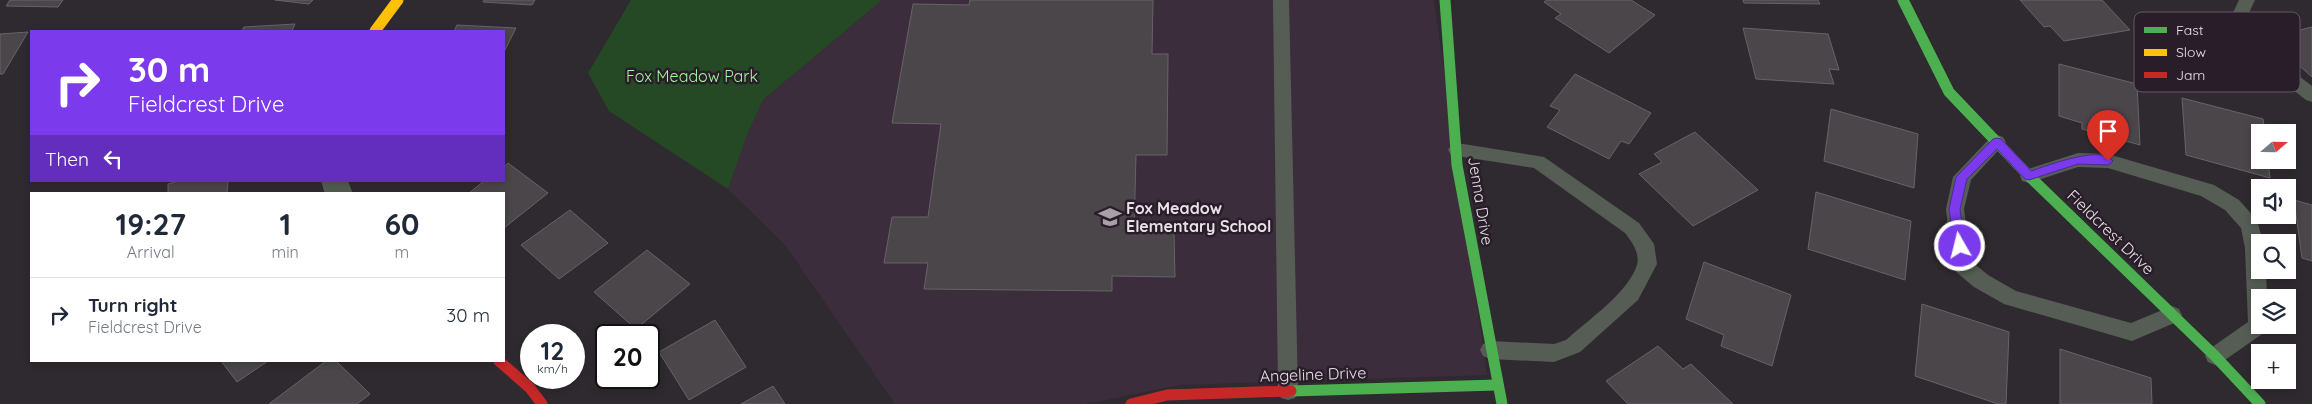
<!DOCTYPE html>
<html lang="en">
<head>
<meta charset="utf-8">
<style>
  body { margin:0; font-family:Quicksand,sans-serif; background:#f2f2f3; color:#1f2937; height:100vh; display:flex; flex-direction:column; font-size:19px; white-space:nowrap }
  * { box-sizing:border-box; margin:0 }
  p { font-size:16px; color:#747a83 }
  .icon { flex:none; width:28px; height:28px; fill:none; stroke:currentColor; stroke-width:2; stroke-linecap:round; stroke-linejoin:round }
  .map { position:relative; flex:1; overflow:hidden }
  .details { position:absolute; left:30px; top:192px; width:475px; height:170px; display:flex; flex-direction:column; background:#fff; border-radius:0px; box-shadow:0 2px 8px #0003 }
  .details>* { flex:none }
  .banner { position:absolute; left:30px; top:30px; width:475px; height:152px; border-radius:0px; box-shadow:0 2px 8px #0003; background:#7c3aed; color:#fff; overflow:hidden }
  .needle { width:32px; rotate:70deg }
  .fabs { position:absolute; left:2251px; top:124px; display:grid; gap:10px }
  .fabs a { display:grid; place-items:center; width:45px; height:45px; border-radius:0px; background:#fff; box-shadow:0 2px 8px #0003; font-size:25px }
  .speed { position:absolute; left:520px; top:324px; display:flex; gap:10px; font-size:25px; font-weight:700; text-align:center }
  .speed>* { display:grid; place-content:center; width:65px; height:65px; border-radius:50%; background:#fff; box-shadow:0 2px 8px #0003; line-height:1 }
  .speed small { font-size:12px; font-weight:400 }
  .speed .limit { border:2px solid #111; border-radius:8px; background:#fff; color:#111 }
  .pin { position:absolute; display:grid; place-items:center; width:42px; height:42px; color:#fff; margin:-51px -21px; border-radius:50% 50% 50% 0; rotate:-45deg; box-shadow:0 0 5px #0007 }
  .pin .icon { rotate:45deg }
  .me { position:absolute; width:55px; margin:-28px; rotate:352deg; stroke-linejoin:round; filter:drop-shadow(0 0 4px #0008) }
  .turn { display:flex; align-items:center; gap:18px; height:105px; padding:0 15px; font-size:22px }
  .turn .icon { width:65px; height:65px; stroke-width:2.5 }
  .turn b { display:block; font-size:35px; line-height:42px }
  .then { display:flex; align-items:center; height:48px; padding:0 15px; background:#0003; gap:10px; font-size:19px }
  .eta { display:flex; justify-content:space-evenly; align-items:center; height:85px; text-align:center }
  .eta b { font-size:30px; font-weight:700; line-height:35px }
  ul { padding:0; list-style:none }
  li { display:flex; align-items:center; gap:15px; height:75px; padding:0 15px; border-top:1px solid #e0e1e3 }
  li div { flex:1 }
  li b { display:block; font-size:19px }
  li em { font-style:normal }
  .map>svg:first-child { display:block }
  .built { fill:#3b2d3b }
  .green { fill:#254924 }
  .building { fill:#4a464a; stroke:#686368 }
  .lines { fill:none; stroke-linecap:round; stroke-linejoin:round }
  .lane { fill:#555d55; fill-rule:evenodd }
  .street { fill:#555d55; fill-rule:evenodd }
  .fast { stroke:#4caf50; stroke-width:11 }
  .slow { stroke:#ffc107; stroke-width:11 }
  .jam { stroke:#c62828; stroke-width:11 }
  .route { fill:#7c3aed; stroke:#51269a }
  .labels { text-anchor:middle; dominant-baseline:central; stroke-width:5; stroke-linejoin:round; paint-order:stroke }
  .park-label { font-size:16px; fill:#9efc99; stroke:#281d28 }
  .street-label { font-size:16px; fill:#e8e1e8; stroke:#281d28 }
  .poi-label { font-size:16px; font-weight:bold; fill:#e8e1e8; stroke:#281d28; text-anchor:start }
  .key { fill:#281d28; stroke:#625862; stroke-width:1 }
  .key-label { font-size:14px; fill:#e8e1e8 }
</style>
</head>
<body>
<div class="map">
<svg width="2312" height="404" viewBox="0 0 2312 404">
  <rect width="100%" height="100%" fill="#2f2a2f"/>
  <!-- built -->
  <path class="built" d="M882,0h552l53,375 -308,10 -93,19h-191l-110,-159 -57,-56 19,-54 16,-35z"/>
  <!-- green -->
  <path class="green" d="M631,0h251l-119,100 -16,35 -19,54 -119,-78 -21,-38z"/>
  <!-- building -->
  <g class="building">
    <path d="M10,0h53l-5,7 -52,-1z"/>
    <path d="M275,0h38l-4,4z"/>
    <path d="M484,0h51l-3,5 -49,-3z"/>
    <path d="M970,0h183l-1,54h16l-1,101h-31l-2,75 40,1 1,46 -63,-1v15l-188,-2 4,-26h-44l8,-46h36l13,-93 -49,-1 21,-119 56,1z"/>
    <path d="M1547,0h84l24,15 -46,38 -54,-35 6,-4 -17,-12z"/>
    <path d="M1743,0h75l2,4 -76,-1z"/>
    <path d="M2020,0h82l28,30 -66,11 -14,-15 -6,1z"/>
    <path d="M295,24l-3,7h-50l2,-4z"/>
    <path d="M457,25l59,3 -12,24v-21h-50z"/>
    <path d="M2312,27v50l-44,-39z"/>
    <path d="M1743,28l85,6 11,36 -10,-1 5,15 -78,-5z"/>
    <path d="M28,32l-25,42h-3v-40z"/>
    <path d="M2059,64l78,20 3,61 -58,-16v-6l-23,-7z"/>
    <path d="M1575,74l76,39 -22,31 -8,-3 -12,18 -62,-32 13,-17 -10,-4z"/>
    <path d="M2182,98l81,21 2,13h-5v28h8l2,18 -84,-23z"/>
    <path d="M1831,109l87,25 -4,54 -90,-27z"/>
    <path d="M1695,132l63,58 -65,36 -54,-52 23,-12 -8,-8z"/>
    <path d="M508,163l40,30 -44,35v-34h-36l16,-13h20v-14z"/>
    <path d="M178,181h50l-1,13h-59v-10z"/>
    <path d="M1816,192l95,29 -6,59 -97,-31z"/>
    <path d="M2294,200l18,5v56l-10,-3z"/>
    <path d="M570,210l38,33 -49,36 -38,-34z"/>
    <path d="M647,250l43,34 -54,45 -42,-37z"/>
    <path d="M1704,262l87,33 -19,71 -51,-20 3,-11 -38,-16z"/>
    <path d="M1922,304l87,28 -3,72h-8l-83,-28z"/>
    <path d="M715,320l31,47 -57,33 -30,-48z"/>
    <path d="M1658,346l25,23 8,-5 42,40h-105l-22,-23z"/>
    <path d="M2060,349l91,29 1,26h-92z"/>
    <path d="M221,361h47l-31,21z"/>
    <path d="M326,361h10l34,33 -13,10h-88z"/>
    <path d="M773,386l12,18h-44z"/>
  </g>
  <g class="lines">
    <!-- lane -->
    <g class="lane">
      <path d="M1273,0h16l9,391 -3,7 -7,2 -7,-2 -3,-7z"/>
      <path d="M2239,0h16l-8,17 8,20 16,18 41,31v16l-6,-2 -47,-37 -17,-19 -11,-27z"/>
      <path d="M1997,135l6,2 3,5 -35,38 -7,29 7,52 17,14 28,16 115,32 41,-17 7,3 3,6 -3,6 -47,20 -128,-37 -30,-17 -19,-16 -3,-6 -6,-56 7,-32 38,-40z"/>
      <path d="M1457,143l87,14 95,66 15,21 3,20 -19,36 -58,52 -26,10 -64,-3 -7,-3 -3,-6 3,-6 7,-3 64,3 12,-4c22,-20 62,-47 71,-75 3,-12 -5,-23 -12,-32l-91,-65 -83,-13 -3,-5 3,-5z"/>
      <path d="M2078,153l30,1 106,31 25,15 18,20 6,22h-3v28h6l1,28h-7v27h8l-3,7 -43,30 -7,3 -7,-3 -3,-6 3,-6 40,-28 -3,-74 -4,-20 -16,-18 -24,-14 -93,-28 -30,-1 -49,16 -7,-2 -2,-5 2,-5z"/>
    </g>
    <!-- street -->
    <path class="street" d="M321,181h27l5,13h-28z"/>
    <!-- fast -->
    <g class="fast">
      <path d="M1445,0l12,165 45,239"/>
      <path d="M1903,0l46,92 80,84 186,180 45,48"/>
      <path d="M1291,391l206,-6"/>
    </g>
    <!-- slow -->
    <path class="slow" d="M375,31l23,-31"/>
    <!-- jam -->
    <g class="jam">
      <path d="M499,361l31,27 12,16"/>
      <path d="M1131,404l36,-9 124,-4"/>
    </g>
  </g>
  <!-- route -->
  <path class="route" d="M1997,138l4,1 30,32c15,-5 72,-27 82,-10l-5,4 -30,-1 -49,16 -4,-1 -28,-30 -30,30 -7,30 5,37 -5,5 -5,-1 -6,-41 7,-32 37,-38z"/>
  <!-- icons -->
  <defs>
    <symbol id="school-bare" viewBox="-9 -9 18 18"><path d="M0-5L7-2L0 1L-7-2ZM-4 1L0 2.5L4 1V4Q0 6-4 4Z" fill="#a7a1a7" stroke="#281d28" stroke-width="2.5" paint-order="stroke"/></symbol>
  </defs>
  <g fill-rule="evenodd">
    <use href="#school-bare" x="1094" y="201" width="32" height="32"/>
  </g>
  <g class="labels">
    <!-- park labels -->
    <g class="park-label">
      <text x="692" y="76">Fox Meadow Park</text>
    </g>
    <!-- street labels -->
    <g class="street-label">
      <text transform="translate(1481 201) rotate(81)">Jenna Drive</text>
      <text transform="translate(2111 232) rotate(44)">Fieldcrest Drive</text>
      <text transform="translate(1313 374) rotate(-2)">Angeline Drive</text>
    </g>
    <!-- poi labels -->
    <g class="poi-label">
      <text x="1126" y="208">Fox Meadow<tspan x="1126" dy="18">Elementary School</tspan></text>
    </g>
  </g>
  <!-- legend -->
  <rect x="2134" y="12" width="166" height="80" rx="8" class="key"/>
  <rect x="2144" y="27" width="23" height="6" fill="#4caf50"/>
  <rect x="2144" y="49" width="23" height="7" fill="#ffc107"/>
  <rect x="2144" y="72" width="23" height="6" fill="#c62828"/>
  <g class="key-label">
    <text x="2176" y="35">Fast</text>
    <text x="2176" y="57">Slow</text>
    <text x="2176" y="80">Jam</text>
  </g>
</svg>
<div class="fabs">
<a><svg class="needle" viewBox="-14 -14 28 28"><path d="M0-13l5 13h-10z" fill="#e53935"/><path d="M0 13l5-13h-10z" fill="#747a83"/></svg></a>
<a><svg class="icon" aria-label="sound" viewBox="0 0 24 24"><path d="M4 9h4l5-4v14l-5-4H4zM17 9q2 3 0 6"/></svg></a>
<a><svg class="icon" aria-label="search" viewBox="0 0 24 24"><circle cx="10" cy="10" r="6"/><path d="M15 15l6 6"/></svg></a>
<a><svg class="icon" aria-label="layers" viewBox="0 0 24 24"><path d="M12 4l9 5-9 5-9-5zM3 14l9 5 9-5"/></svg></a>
<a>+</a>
</div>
<div class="speed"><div>12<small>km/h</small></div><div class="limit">20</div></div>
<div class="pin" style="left:2108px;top:161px;background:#d93025"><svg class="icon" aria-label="arrive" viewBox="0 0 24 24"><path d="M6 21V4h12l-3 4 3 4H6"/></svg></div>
<svg class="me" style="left:1960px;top:246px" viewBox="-20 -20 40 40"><circle r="17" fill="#7c3aed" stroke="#fff" stroke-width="3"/><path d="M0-11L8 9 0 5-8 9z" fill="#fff"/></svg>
<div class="banner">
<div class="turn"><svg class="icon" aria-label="right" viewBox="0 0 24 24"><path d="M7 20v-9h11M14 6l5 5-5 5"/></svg><div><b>30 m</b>Fieldcrest Drive</div></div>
<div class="then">Then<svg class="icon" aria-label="left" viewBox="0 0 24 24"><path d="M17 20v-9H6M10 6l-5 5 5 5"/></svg></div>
</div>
<section class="details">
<div class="eta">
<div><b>19:27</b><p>Arrival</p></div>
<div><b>1</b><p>min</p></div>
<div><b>60</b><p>m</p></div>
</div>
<ul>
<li><svg class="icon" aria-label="right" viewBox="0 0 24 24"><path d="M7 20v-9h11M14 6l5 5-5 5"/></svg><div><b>Turn right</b><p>Fieldcrest Drive</p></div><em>30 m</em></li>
</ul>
</section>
</div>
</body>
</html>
